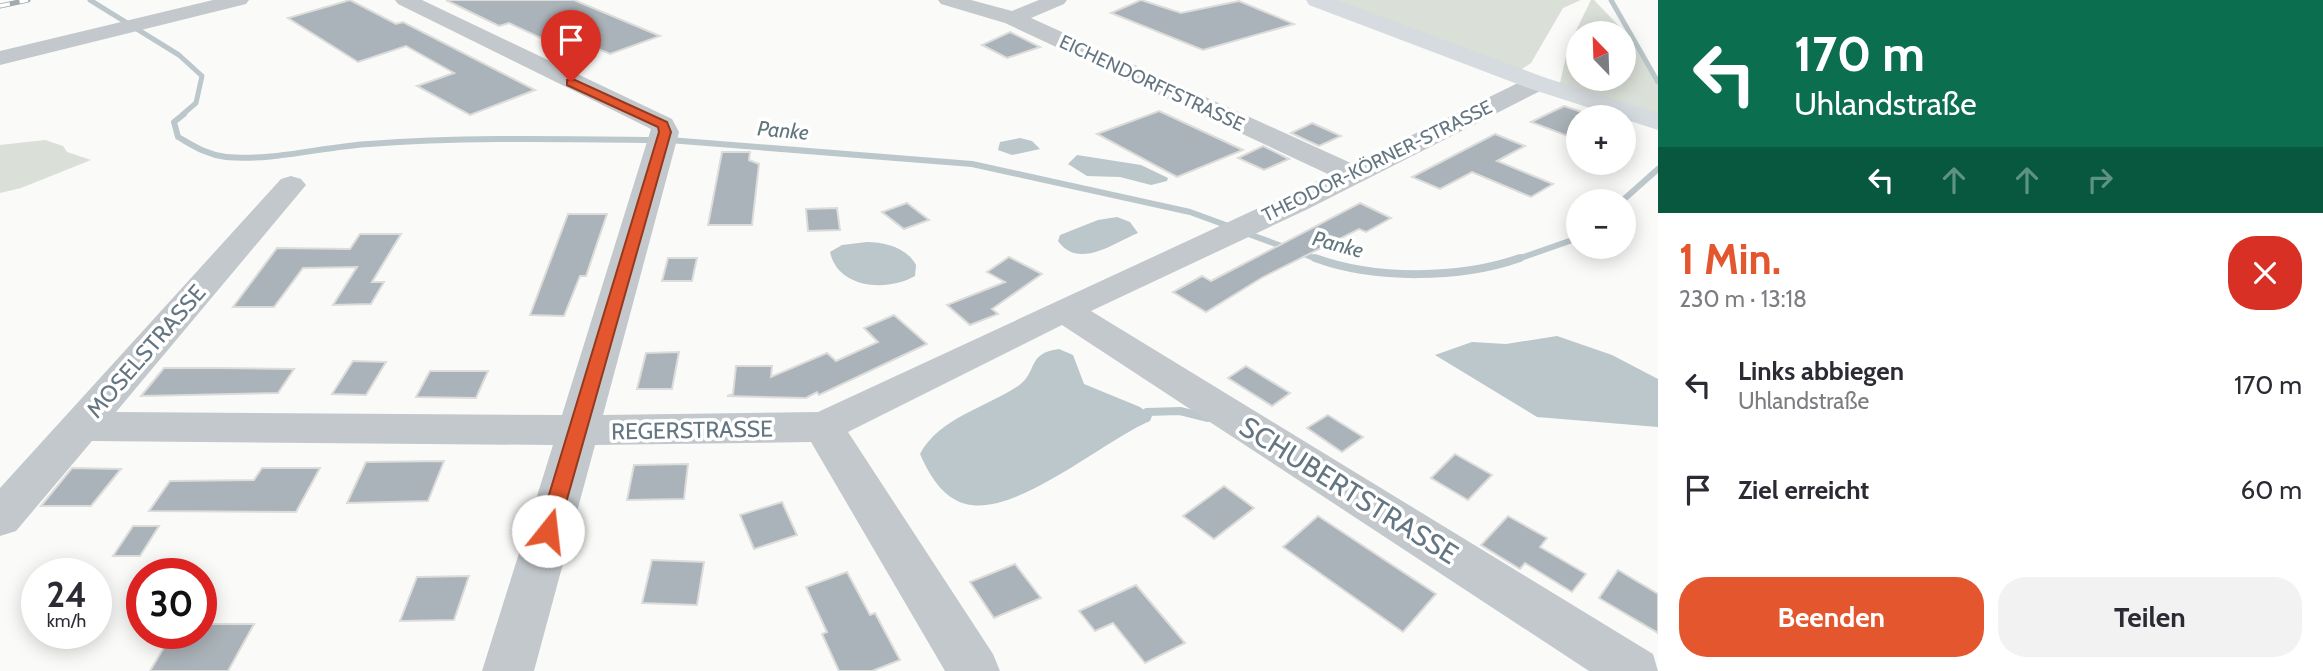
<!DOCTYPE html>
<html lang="de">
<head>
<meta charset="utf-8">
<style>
  body { margin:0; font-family:Cabin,sans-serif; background:#f2f2f3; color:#2b2b33; height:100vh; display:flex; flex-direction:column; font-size:26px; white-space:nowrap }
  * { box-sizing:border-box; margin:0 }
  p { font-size:23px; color:#7c7c81 }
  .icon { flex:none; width:38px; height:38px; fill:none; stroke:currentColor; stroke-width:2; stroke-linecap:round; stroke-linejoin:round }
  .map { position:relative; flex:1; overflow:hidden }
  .sheet { display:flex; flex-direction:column; background:#fff; width:665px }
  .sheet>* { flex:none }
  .top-card { background:#0b6e4f; color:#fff; overflow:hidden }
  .needle { width:46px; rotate:337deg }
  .fabs { position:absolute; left:1566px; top:21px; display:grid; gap:14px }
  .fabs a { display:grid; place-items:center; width:70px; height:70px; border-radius:50%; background:#fff; box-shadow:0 4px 18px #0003; font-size:35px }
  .speed { position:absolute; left:21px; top:558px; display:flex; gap:14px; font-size:35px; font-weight:700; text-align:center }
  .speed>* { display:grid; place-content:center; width:91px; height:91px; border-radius:50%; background:#fff; box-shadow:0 4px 18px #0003; line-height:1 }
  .speed small { font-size:18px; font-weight:400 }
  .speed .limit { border:10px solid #d22; background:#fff; color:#111 }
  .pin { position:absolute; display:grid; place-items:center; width:60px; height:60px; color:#fff; margin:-72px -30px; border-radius:50% 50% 50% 0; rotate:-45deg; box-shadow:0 0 7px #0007 }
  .pin .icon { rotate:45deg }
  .me { position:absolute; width:77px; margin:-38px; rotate:16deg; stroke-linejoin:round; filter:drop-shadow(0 0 5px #0008) }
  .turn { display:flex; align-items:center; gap:24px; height:147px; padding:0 21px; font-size:32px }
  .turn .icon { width:91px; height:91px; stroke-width:2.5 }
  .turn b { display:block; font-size:49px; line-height:60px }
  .lanes { display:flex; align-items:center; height:66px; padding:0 21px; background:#0003; justify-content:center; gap:35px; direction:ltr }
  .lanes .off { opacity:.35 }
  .round { display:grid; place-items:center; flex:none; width:74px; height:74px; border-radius:28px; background:#f2f2f3 }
  .head { display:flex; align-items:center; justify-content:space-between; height:119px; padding:0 21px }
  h1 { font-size:42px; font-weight:800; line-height:52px; color:#e4572e }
  .primary-button { display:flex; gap:14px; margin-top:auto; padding:14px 21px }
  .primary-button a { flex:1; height:80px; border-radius:28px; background:#e4572e; color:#fff; font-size:28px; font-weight:800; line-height:80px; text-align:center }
  .primary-button a+a { background:#f2f2f3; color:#2b2b33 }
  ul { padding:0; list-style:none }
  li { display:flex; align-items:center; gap:21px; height:105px; padding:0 21px }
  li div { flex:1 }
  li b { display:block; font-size:26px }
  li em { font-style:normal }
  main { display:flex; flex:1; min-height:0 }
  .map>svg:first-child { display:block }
  .green { fill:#dadfd7; fill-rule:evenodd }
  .water { fill:#bbc7cb }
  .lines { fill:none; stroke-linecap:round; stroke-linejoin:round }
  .stream-far2 { stroke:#bbc7cb; stroke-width:5 }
  .stream-far1 { stroke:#bbc7cb; stroke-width:6 }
  .stream { stroke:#bbc7cb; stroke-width:8 }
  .building { fill:#aab3b9; stroke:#dcdcda; stroke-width:2 }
  .minor { fill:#c3c8cc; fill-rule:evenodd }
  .major { fill:#d6dbdf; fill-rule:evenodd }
  .rail-casing { stroke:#a2aab0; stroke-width:5 }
  .rail { stroke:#fff; stroke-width:3.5; stroke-dasharray:10; stroke-linecap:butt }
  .route { fill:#e4572e; stroke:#94391e; stroke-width:2 }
  .labels { text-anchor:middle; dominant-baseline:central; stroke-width:7; stroke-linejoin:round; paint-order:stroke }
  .far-street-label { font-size:19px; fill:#657683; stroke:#fff }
  .far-water-label { font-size:21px; font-style:italic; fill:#60757c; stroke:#fff }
  .street-label { font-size:23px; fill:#657683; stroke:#fff }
  .near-street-label { font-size:28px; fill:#657683; stroke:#fff }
</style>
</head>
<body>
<main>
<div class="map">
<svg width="1658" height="671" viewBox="0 0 1658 671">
  <rect width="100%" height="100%" fill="#fafaf8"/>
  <!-- green -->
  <g class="green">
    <path d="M1333,0h248l-18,8 -32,55 -12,8z"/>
    <path d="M1591,0h3l43,45 21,39v31l-98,-32 8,-36zM1578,33h46v46h-46z"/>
    <path d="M45,140l18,6 4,6 24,8 -70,28 -21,5v-48z"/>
  </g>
  <!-- water -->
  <g class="water">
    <path d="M1020,138l12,3 8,8 -28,6 -14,-5 2,-8z"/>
    <path d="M1077,155l64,10 27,13 -1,3 -16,4 -31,-8 -33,-1 -19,-12z"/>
    <path d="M1117,217l13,5 8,11c-24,10 -60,37 -80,8l2,-6 38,-15z"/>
    <path d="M867,242c18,0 40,6 49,23l-1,11c-28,16 -77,13 -85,-24l12,-7z"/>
    <path d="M1557,336l55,19 46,24v48l-121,-10 -102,-62 37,-13 34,2z"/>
    <path d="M1059,349l14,6 11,29 56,23 12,9 -2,5c-47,20 -134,96 -184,83 -24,-6 -37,-30 -46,-50 19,-36 65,-46 98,-68 20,-13 8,-33 41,-37z"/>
  </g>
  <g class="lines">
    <!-- stream-far2 -->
    <g class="stream-far2">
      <path d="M90,0l89,55 23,21 -6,27 -14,12"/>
      <path d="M1611,0l47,82"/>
    </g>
    <!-- stream-far1 -->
    <g class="stream-far1">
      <path d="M184,114l-10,8 4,15c16,9 29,18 48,20 48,4 95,-10 143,-13 95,-7 192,-5 287,-4"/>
      <path d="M669,140l303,24 218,48 41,15"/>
      <path d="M1622,201l36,-32"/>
      <path d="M1243,232l44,16"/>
      <path d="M1299,252l20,8"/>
      <path d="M1515,260l63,-22"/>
    </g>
    <!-- stream -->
    <g class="stream">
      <path d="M1315,258c60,22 145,21 205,0"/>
      <path d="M1147,412l33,-1 28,7"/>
    </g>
  </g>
  <!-- building -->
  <g class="building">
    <path d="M350,0l46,24 7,-2 132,68 -65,25 -53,-29 37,-13 -48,-27 -48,16 -70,-44z"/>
    <path d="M446,0h128l86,36 -50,18 -16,-7 -19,7 -66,-31 -10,3z"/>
    <path d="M1141,0l40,13 58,-12 55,23 -91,26 -92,-37z"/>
    <path d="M1010,32l30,15 -33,11 -25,-13z"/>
    <path d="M1564,106l30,10 -16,1v23l-47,-18z"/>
    <path d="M1159,111l84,39 -66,27 -80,-43z"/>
    <path d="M1312,123l29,13 -22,10 -28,-13z"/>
    <path d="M1495,134l30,12 -28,15 56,23 -22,13 -59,-25 -32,17 -28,-12z"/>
    <path d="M1263,146l26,13 -25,11 -26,-12z"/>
    <path d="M722,152h28l-1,8 10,4 -7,61h-44z"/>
    <path d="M907,203l22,17 -25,9 -22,-17z"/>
    <path d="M1360,203l31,15 -25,14 -7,-3 -96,48 -57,35 -33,-20 29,-16 9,5z"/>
    <path d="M837,208l3,22 -32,1 -2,-22z"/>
    <path d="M568,214h39l-21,62h-6l-16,40 -34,-1z"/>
    <path d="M360,234h41l-29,48h12l-13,22 -38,1 24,-38 -54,1 -29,39h-41l44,-59 73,1z"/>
    <path d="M1009,257l33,17 -50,35 6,5 -28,11 -23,-20 58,-23 -18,-10z"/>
    <path d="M668,258h29l-5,23h-30z"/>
    <path d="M894,315l33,29 -108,51 -2,-3 -11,6 -79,-2 6,-2 3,-28h36l-1,11 56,-24 9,8 42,-19 -14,-14z"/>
    <path d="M679,352l-7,37h-35l9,-36z"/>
    <path d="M353,361l33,1 -20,33 -34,-1z"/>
    <path d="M1246,366l44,27 -18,13 -44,-28z"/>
    <path d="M164,368h54l76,1 -16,24 -137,3z"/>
    <path d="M430,371h58l-12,27 -60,-1z"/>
    <path d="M1328,415l35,22 -21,15 -35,-24z"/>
    <path d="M1455,454l37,21 -24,25 -37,-22z"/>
    <path d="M444,461l-16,40 -81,2 19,-41z"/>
    <path d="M688,464l-4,35 -57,1 7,-35z"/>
    <path d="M72,468l49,1 -30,37h-50z"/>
    <path d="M262,468h58l-24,44 -147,-1 21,-30 84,-1z"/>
    <path d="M1224,486l30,22 -40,31 -31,-23z"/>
    <path d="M782,502l15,33 -43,14 -14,-34z"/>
    <path d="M1318,516l118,78 -33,38 -120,-85z"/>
    <path d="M1508,516l39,22 -7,9 46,27 -14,18 -47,-29 -5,6 -39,-24z"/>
    <path d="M133,526h26l-19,30h-27z"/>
    <path d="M652,560l52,2 -7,43 -55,-2z"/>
    <path d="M1015,564l26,34 -47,20 -24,-36z"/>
    <path d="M1618,570l40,24v39l-59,-35z"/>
    <path d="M847,572l23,43 5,-2 25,47 -28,11h-33l-17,-37 5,-2 -21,-45z"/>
    <path d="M469,576l-15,44 -54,1 17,-44z"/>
    <path d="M1136,585l49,58 -40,20 -32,-40 -18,8 -16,-20z"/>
    <path d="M201,624h53l-26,47h-78l22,-37h29z"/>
  </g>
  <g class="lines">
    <!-- minor -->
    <g class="minor">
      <path d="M213,0h36l-3,4 -246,61v-14z"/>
      <path d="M395,0h27l250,119 7,13 -76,283 215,-3 512,-237 -325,-152 -64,-19 -3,-4h33l41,11 27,-11h28l-3,4 -33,14 322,146 175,-86 9,-2 9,2 3,5 -3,5 -238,121 -217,102 562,343 5,17h-69l-527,-346 -214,107 145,222 7,17h-55l-134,-229 -216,3 -61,226h-52l71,-226 -461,-4 -76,90 -16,5v-48l281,-309 10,-3 10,3 5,6 -5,6 -185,221 446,3 89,-286 -253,-125z"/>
    </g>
    <!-- major -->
    <path class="major" d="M1306,0h31l209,78 112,35v17l-130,-42 -219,-83z"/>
    <defs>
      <path id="rail" d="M0,6l28,-6"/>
    </defs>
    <!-- rail casing -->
    <use href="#rail" class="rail-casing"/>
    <!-- rail -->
    <use href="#rail" class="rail"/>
  </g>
  <!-- route -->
  <path class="route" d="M567,80h8l92,42 4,10 -113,399 -3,6 -7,2 -7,-2 -3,-6 121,-399 -1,-5 -91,-42z"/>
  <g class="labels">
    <!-- far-street labels -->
    <g class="far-street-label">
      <text transform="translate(1152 83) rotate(25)">EICHENDORFFSTRASSE</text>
      <text transform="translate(1377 161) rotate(-26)">THEODOR-KÖRNER-STRASSE</text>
    </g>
    <!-- far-water labels -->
    <g class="far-water-label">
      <text transform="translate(783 130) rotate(5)">Panke</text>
      <text transform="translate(1338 244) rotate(15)">Panke</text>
    </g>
    <!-- street labels -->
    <g class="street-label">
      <text transform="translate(146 351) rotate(-49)">MOSELSTRASSE</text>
      <text transform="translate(692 430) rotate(-1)">REGERSTRASSE</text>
    </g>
    <!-- near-street labels -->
    <g class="near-street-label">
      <text transform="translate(1349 490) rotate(32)">SCHUBERTSTRASSE</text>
    </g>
  </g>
</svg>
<div class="fabs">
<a><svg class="needle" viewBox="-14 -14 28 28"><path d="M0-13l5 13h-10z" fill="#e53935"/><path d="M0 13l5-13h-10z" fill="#7c7c81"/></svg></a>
<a>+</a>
<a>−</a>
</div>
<div class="speed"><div>24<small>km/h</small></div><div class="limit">30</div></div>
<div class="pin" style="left:571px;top:82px;background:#d93025"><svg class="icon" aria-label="arrive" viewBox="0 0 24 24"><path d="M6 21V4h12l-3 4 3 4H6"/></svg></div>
<svg class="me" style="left:548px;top:531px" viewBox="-20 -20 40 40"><circle r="19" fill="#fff"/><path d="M0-13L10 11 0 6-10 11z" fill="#e4572e"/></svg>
</div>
<section class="sheet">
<div class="top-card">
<div class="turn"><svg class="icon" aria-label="left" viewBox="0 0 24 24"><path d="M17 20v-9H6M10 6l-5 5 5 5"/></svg><div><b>170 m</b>Uhlandstraße</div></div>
<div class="lanes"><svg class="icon" aria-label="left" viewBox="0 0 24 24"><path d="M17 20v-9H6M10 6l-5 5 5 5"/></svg><svg class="icon off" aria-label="ahead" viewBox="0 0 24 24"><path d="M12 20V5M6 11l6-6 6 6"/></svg><svg class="icon off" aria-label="ahead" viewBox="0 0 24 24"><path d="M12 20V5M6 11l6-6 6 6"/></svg><svg class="icon off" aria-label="right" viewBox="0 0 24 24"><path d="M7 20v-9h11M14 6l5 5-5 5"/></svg></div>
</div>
<div class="head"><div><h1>1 Min.</h1><p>230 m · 13:18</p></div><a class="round" style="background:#d93025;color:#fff"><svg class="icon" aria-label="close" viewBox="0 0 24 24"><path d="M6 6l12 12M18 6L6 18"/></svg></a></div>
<ul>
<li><svg class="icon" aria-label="left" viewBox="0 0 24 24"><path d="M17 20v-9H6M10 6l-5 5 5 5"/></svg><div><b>Links abbiegen</b><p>Uhlandstraße</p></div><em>170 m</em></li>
<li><svg class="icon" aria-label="arrive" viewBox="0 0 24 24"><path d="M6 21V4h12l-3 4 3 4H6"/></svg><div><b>Ziel erreicht</b></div><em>60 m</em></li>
</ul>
<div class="primary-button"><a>Beenden</a><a>Teilen</a></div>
</section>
</main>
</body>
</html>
